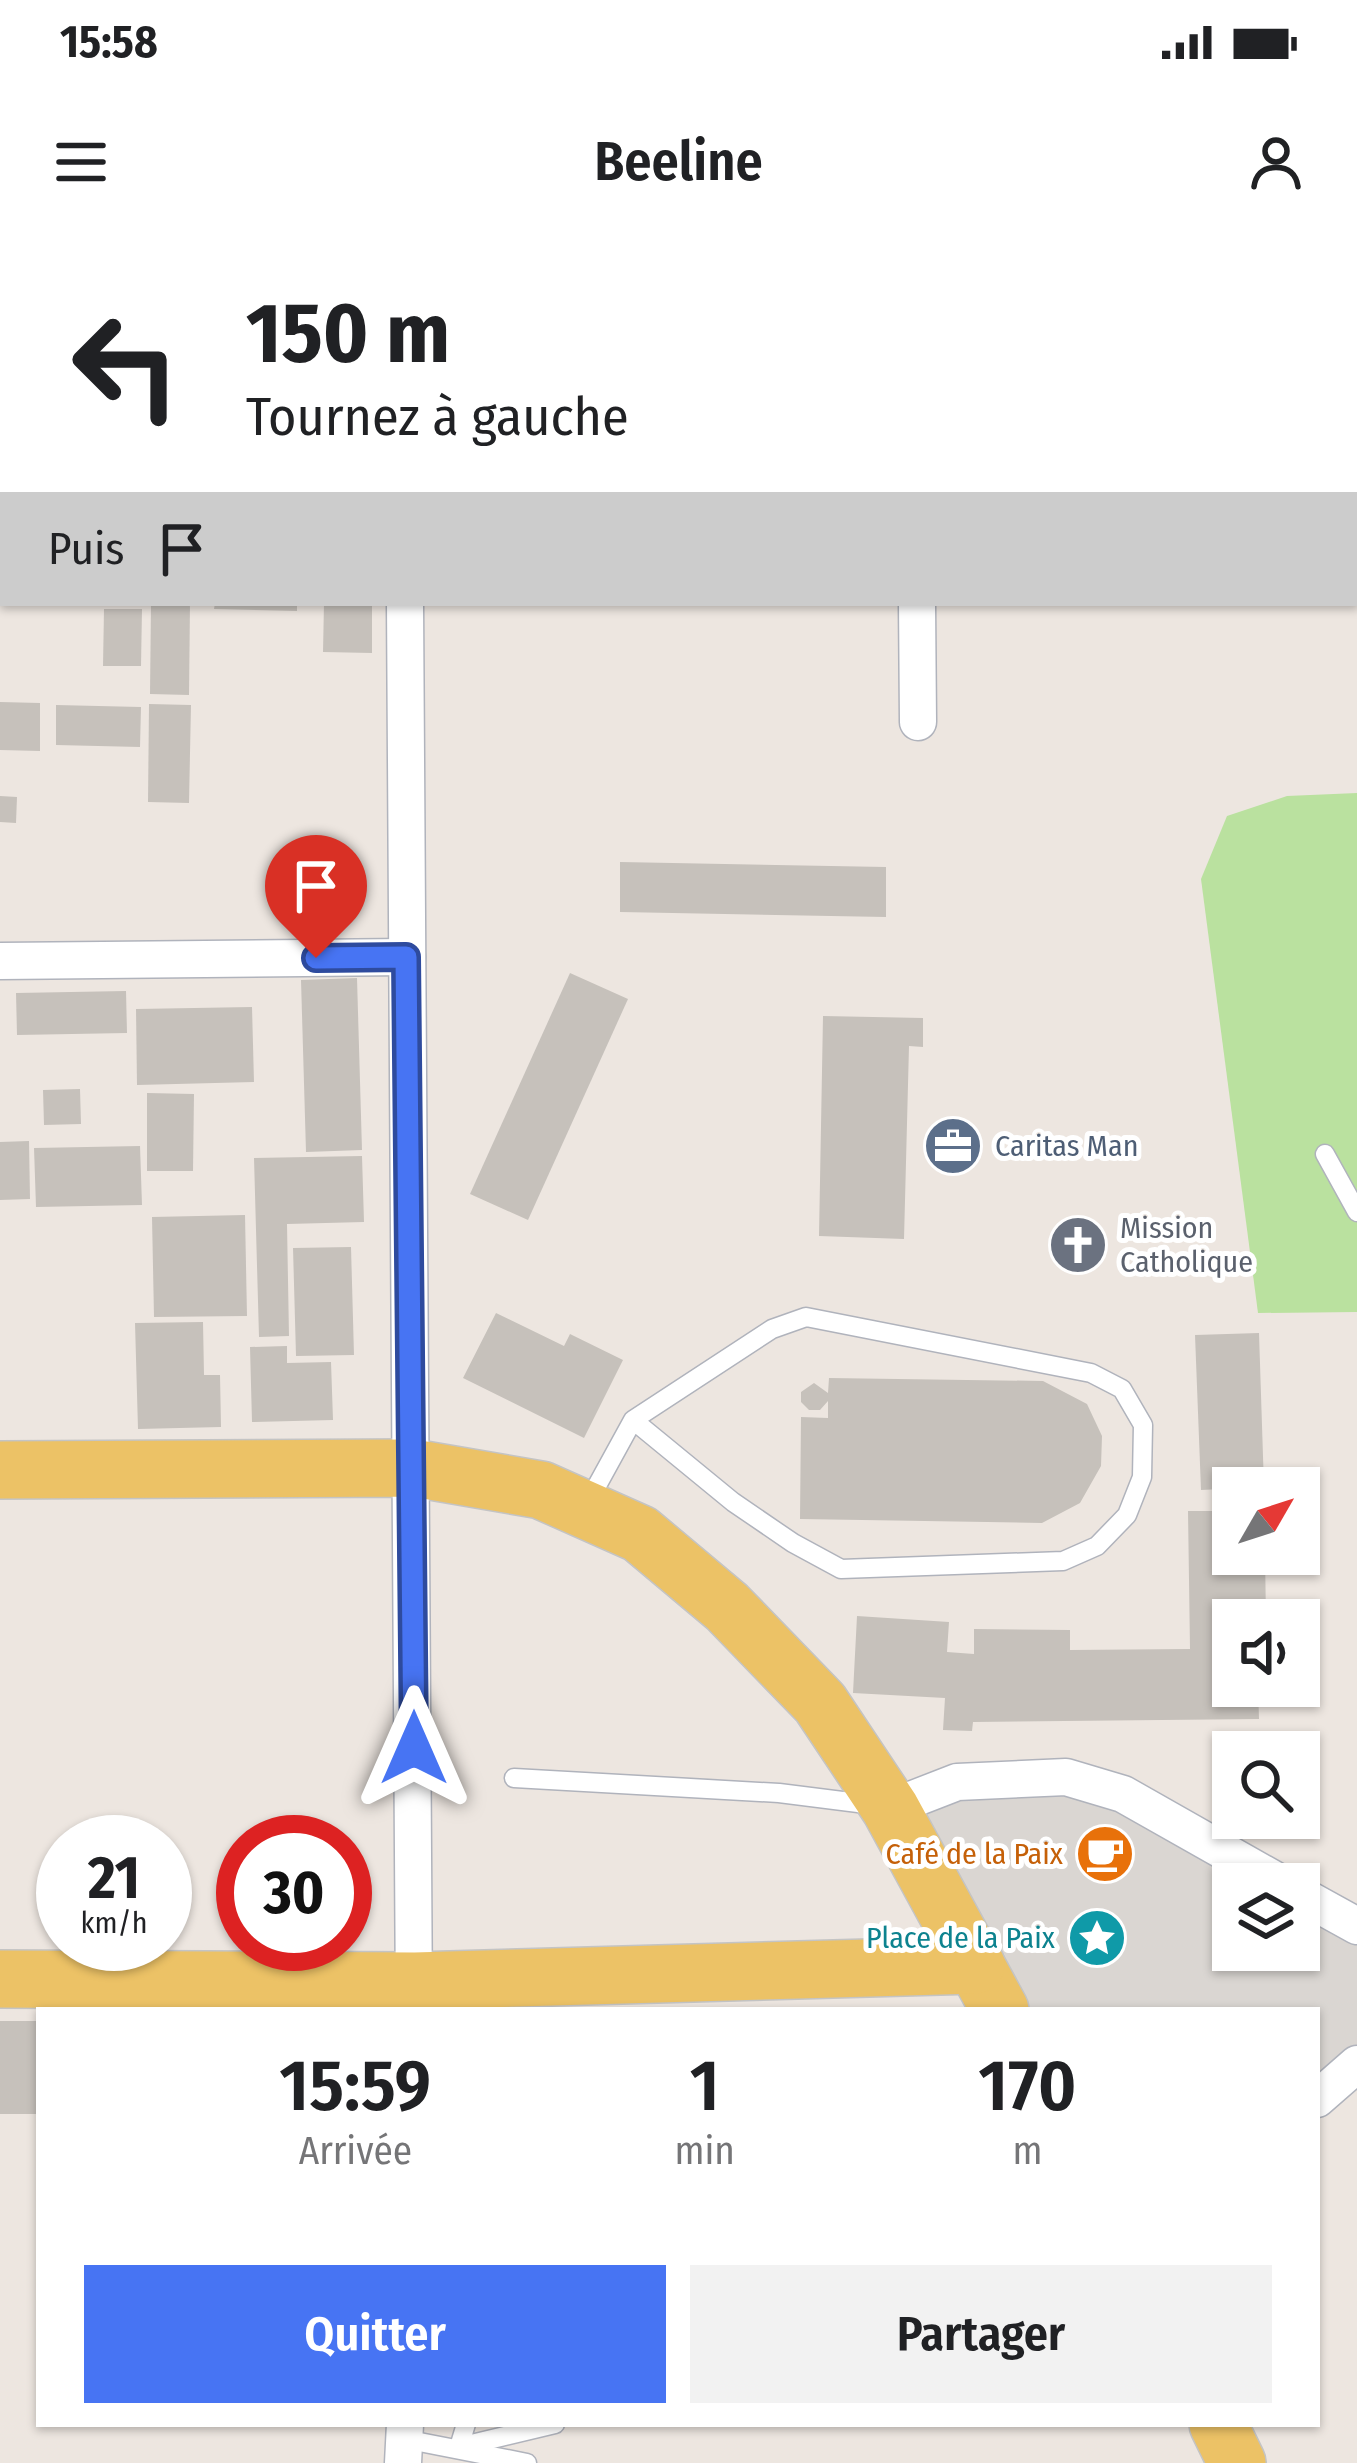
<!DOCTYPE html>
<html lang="fr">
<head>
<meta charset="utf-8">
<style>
  body { margin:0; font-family:"Fira Sans Condensed",sans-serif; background:#f2f2f2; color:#202124; height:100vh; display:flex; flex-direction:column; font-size:45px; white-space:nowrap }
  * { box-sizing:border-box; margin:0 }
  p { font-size:39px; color:#757577 }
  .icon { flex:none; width:66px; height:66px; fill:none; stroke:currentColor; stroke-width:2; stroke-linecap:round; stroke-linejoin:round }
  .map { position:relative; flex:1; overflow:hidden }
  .details { position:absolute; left:36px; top:1767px; width:1284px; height:420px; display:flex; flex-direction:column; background:#fff; border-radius:0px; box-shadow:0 3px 9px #0004 }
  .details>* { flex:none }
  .top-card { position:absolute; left:0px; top:0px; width:1359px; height:366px; box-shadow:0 3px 9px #0004; background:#fff; color:#202124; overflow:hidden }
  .needle { width:78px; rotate:51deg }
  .tools { position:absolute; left:1212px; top:1227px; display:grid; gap:24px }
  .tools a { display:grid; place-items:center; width:108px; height:108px; border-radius:0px; background:#fff; box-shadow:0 3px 9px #0004; font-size:60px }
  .speed { position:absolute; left:36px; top:1575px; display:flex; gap:24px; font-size:60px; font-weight:700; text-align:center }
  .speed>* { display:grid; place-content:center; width:156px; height:156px; border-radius:50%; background:#fff; box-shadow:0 3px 9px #0004; line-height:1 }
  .speed small { font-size:30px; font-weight:400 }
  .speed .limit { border:18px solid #d22; background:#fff; color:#111 }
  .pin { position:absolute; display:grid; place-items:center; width:102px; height:102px; color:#fff; margin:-123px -51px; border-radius:50% 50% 50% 0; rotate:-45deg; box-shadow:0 0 12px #0007 }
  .pin .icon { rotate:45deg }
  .me { position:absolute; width:132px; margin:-66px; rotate:0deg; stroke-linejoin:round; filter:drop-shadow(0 0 9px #0008) }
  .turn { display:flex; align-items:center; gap:42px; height:252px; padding:0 48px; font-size:54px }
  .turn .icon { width:156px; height:156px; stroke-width:2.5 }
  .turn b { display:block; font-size:84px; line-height:102px }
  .then { display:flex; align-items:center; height:114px; padding:0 48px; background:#0003; gap:24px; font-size:45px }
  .eta { display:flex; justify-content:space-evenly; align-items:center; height:204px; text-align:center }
  .eta b { font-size:72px; font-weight:600; line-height:84px }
  .button { display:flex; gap:24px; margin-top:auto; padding:24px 48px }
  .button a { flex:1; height:138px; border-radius:0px; background:#4774f3; color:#fff; font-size:48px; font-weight:600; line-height:138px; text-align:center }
  .button a+a { background:#f2f2f2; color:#202124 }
  .status { display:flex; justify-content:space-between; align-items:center; height:84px; padding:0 60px; background:#fff; direction:ltr }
  .status svg { height:33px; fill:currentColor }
  header { display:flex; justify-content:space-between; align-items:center; height:156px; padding:0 48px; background:#fff; font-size:54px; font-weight:600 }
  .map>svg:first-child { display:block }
  .green { fill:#bae19f }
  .plaza { fill:#dad6d2 }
  .building { fill:#c6c1bb }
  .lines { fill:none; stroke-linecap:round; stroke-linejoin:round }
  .service-casing { stroke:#b0b3bc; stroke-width:21 }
  .minor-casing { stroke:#b0b3bc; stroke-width:39 }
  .primary-casing { stroke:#c4c4c4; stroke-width:60 }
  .service { stroke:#fff; stroke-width:18 }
  .minor { stroke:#fff; stroke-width:36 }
  .primary { stroke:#ecc266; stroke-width:57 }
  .route-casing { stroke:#2e4b9e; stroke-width:30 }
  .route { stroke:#4774f3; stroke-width:21 }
  .labels { text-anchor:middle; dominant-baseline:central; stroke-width:10; stroke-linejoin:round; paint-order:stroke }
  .service-label { font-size:30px; fill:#4e5e75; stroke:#fff; text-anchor:start }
  .worship-label { font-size:30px; fill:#5b616d; stroke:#fff; text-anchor:start }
  .food-label { font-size:30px; fill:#c56008; stroke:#fff; text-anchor:end }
  .culture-label { font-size:30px; fill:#0d838f; stroke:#fff; text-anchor:end }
</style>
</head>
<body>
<div class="status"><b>15:58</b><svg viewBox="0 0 49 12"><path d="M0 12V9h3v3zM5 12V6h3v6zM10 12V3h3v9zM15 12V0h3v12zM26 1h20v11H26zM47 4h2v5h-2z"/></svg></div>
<header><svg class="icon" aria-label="menu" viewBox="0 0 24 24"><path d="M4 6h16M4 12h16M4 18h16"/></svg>Beeline<svg class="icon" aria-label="person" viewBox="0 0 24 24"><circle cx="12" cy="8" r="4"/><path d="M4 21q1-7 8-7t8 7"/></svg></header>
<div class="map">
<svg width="1357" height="2223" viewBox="0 0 1357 2223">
  <rect width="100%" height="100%" fill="#ede6e0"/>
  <!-- green -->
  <path class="green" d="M1357,553v519l-99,1 -57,-434 26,-63 60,-20z"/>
  <!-- plaza -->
  <path class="plaza" d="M1066,1537l216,107h-49v66h66v-56l58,32v138l-40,35v-89h-317l-110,-202z"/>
  <!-- building -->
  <g class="building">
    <path d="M151,363h39l-1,92 -39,-1z"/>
    <path d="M215,363h82v8l-83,-2z"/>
    <path d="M324,363h48v50l-49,-1z"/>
    <path d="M104,369h38l-1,57h-38z"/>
    <path d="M0,462l40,1v48l-40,-1z"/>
    <path d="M149,464l42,1 -2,98 -41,-1z"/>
    <path d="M56,465l85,2 -1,40 -84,-2z"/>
    <path d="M0,556l17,1 -1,26 -16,-1z"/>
    <path d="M620,622l266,5v50l-266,-5z"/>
    <path d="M570,733l58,26 -100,221 -58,-26z"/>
    <path d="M357,738l5,172 -56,2 -5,-172z"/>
    <path d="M126,751l1,42 -110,2 -1,-42z"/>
    <path d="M252,767l2,75 -117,3 -1,-76z"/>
    <path d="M823,776l100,2v29l-14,-1 -5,193 -85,-3z"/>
    <path d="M80,849l1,35 -37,1 -1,-35z"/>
    <path d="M147,853l47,1 -1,77h-46z"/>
    <path d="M29,901l1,58 -30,1v-58z"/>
    <path d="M140,906l2,59 -106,2 -2,-59z"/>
    <path d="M362,916l2,66 -77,2 2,112 -30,1 -5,-179z"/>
    <path d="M245,975l2,101 -93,1 -2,-100z"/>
    <path d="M351,1007l3,108 -58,1 -3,-108z"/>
    <path d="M496,1073l68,33 6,-12 53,26 -39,78 -121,-60z"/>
    <path d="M203,1082l1,53h16l1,52 -83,2 -3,-106z"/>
    <path d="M1259,1093l5,154 -63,3 -6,-155z"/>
    <path d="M287,1106v17l44,-1 2,58 -81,2 -2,-75z"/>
    <path d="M829,1138l214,3 44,23 15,32 -1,30 -21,37 -38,20 -242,-4 1,-102 27,1v-17l-8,9h-11l-8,-8v-10l13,-9 14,10z"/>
    <path d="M1188,1271h45v43h32l1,66h-33v66h25l1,33 -286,3 -1,9 -29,-1 2,-32 -92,-5 4,-77 92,6 -2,30 27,2v-25l96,1v20l120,-1z"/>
    <rect x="0" y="1781" width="39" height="93"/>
  </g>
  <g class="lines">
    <defs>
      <g id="service">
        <path d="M1325,914l32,58"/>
        <path d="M588,1262l45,-82 139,-91 34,-12 285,56 31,16 21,36 -1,52 -15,38 -30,31 -34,15 -222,8 -48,-26 -60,-41 -100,-82"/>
        <path d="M514,1538l265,15 95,12"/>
        <path d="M466,2184l-7,23 96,-23"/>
        <path d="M404,2199l123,24"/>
      </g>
      <g id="minor">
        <path d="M401,0v3"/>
        <path d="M916,0v3"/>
        <path d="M1356,176h1"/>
        <path d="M0,209h3"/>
        <path d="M405,363l9,1407"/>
        <path d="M917,363l1,119"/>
        <path d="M0,721l407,-4"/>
        <path d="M890,1568l67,-26 109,-5 57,17 159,90"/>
        <path d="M1299,1654l58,32"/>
        <path d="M1317,1859l40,-35"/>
        <path d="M403,2223l2,-39"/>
      </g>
      <g id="primary">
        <path d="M0,1230l413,-2 128,22 99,44 87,73 93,96 70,105 110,202"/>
        <path d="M0,1739l415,2 561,-16"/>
        <path d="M1218,2184l19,39"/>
      </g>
    </defs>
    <!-- service casing -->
    <use href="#service" class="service-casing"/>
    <!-- minor casing -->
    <use href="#minor" class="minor-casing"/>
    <!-- primary casing -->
    <use href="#primary" class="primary-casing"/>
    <!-- service -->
    <use href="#service" class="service"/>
    <!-- minor -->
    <use href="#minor" class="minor"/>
    <!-- primary -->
    <use href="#primary" class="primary"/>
  </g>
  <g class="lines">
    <defs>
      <path id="route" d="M316,718l90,-1 8,791"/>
    </defs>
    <!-- route casing -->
    <use href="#route" class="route-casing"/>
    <!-- route -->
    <use href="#route" class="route"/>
  </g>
  <!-- icons -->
  <defs>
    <symbol id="office-disc" viewBox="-11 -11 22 22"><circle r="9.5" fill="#5c6f8a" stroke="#fff"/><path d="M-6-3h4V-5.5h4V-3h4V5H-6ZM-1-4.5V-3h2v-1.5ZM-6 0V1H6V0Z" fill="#fff"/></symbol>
    <symbol id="church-disc" viewBox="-11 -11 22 22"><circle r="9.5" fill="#6b7280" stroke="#fff"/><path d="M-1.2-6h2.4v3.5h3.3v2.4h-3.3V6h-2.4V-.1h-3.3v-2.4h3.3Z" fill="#fff"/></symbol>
    <symbol id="cafe-disc" viewBox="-11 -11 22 22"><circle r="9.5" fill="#e8710a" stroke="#fff"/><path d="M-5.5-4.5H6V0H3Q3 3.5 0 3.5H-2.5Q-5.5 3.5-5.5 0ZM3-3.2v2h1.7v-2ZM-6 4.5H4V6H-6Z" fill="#fff"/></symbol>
    <symbol id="sight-disc" viewBox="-11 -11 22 22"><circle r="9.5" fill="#0f9aa8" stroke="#fff"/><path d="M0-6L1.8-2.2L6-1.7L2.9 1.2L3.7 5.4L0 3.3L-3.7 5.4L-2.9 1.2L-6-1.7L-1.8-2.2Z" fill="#fff"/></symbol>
  </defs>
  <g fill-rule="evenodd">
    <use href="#office-disc" x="920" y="873" width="66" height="66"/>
    <use href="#church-disc" x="1045" y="972" width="66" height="66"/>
    <use href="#cafe-disc" x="1072" y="1581" width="66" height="66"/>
    <use href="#sight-disc" x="1064" y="1665" width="66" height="66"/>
  </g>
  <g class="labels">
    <!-- service labels -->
    <g class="service-label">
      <text x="995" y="906">Caritas Man</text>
    </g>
    <!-- worship labels -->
    <g class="worship-label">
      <text x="1120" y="988">Mission<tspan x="1120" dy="34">Catholique</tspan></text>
    </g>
    <!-- food labels -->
    <g class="food-label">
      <text x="1063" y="1614">Café de la Paix</text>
    </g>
    <!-- culture labels -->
    <g class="culture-label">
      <text x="1055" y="1698">Place de la Paix</text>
    </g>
  </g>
</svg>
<div class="tools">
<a><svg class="needle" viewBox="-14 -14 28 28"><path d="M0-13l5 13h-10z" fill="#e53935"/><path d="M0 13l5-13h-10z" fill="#757577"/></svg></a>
<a><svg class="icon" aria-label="sound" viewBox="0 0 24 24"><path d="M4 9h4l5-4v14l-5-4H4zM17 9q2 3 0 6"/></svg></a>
<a><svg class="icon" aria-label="search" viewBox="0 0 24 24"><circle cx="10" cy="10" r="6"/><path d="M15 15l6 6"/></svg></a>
<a><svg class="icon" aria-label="layers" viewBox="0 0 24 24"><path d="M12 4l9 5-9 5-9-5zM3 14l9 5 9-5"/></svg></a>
</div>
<div class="speed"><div>21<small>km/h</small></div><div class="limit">30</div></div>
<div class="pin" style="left:316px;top:718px;background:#d93025"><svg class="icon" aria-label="arrive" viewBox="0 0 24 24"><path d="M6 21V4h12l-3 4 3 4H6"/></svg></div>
<svg class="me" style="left:414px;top:1508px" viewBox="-20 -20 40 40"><path d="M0-17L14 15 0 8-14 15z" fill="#4774f3" stroke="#fff" stroke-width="4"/></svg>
<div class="top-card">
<div class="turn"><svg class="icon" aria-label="left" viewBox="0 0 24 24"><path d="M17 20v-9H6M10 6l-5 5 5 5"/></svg><div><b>150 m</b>Tournez à gauche</div></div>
<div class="then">Puis<svg class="icon" aria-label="arrive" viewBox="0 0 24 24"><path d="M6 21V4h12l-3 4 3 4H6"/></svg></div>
</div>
<section class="details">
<div class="eta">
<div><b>15:59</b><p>Arrivée</p></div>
<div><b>1</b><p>min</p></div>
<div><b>170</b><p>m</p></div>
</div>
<div class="button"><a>Quitter</a><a>Partager</a></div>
</section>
</div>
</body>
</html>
